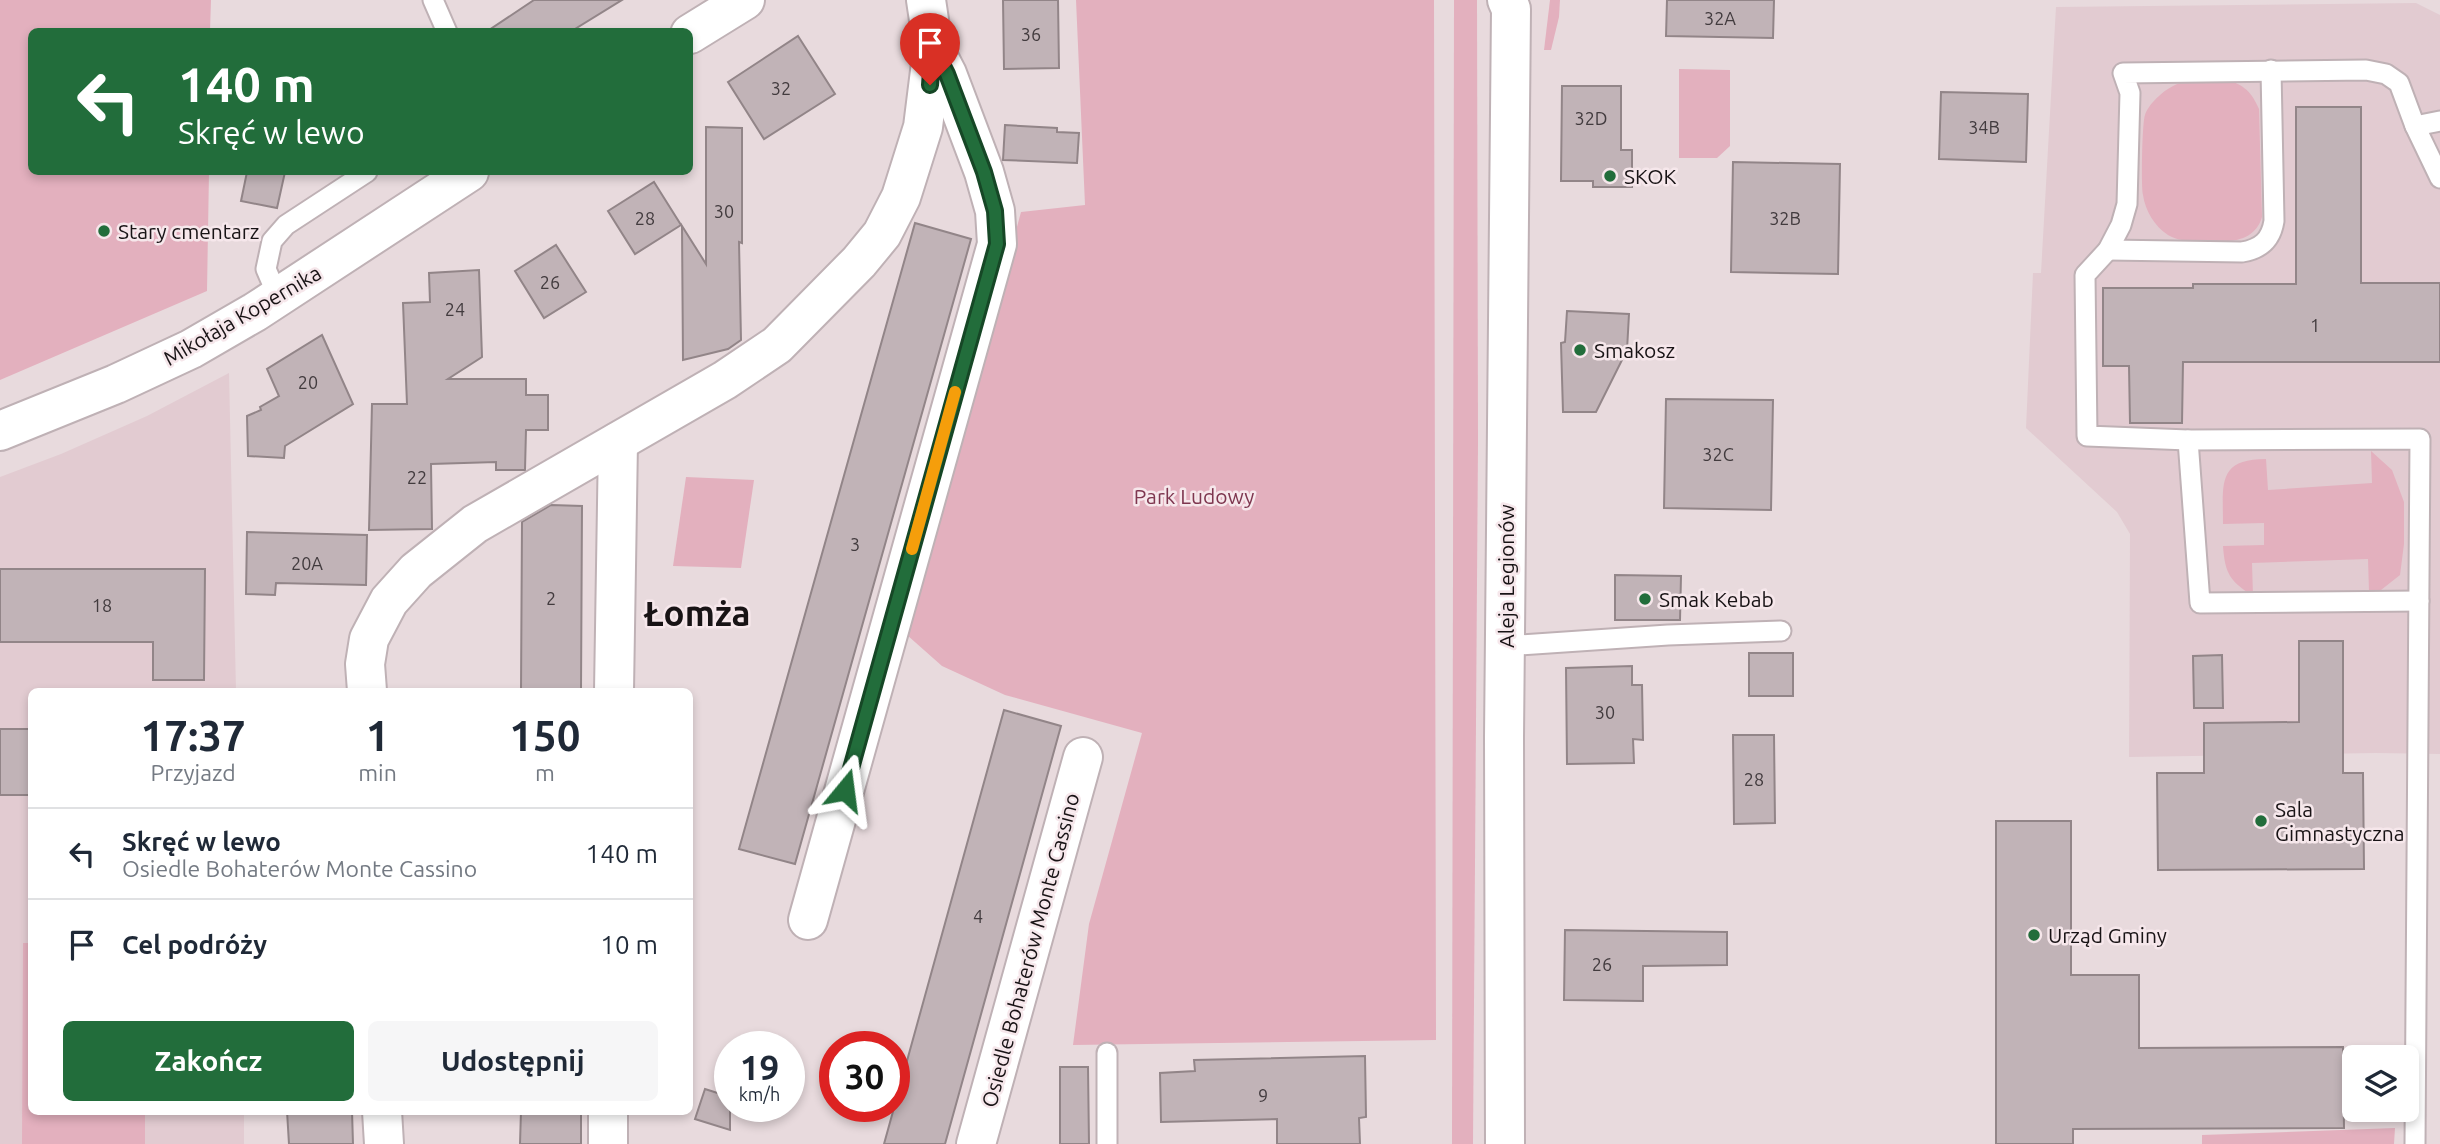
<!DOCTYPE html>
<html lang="pl">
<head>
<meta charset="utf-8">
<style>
  body { margin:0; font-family:Ubuntu,sans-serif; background:#f6f6f7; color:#1f2937; height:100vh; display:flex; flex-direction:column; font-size:26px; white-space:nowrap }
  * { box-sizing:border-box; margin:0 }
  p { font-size:23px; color:#747a83 }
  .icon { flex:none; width:38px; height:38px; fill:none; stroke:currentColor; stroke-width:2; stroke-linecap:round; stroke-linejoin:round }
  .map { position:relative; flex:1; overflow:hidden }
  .details { position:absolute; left:28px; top:688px; width:665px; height:427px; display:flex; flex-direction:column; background:#fff; border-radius:10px; box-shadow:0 4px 10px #0003 }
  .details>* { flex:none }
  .guide { position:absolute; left:28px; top:28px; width:665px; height:147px; border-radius:10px; box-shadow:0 4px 10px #0003; background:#226d3b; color:#fff; overflow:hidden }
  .controls { position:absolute; left:2342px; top:1045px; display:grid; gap:14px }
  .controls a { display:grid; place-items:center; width:77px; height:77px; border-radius:10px; background:#fff; box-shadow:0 4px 10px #0003; font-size:35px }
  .speed { position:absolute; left:714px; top:1031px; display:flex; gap:14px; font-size:35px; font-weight:700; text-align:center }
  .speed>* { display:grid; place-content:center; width:91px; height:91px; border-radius:50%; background:#fff; box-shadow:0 4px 10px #0003; line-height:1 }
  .speed small { font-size:18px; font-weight:400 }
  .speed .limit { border:10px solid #d22; background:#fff; color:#111 }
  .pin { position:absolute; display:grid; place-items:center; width:60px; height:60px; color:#fff; margin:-72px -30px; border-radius:50% 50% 50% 0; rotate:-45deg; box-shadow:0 0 7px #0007 }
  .pin .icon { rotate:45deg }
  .me { position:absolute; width:77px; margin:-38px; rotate:16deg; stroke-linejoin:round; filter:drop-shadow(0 0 5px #0008) }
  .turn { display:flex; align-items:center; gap:24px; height:147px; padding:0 35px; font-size:32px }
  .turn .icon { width:91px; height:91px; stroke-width:2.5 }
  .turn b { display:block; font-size:49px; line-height:60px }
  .eta { display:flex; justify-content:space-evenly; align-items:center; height:119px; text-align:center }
  .eta b { font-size:42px; font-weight:600; line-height:49px }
  .button { display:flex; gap:14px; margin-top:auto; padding:14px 35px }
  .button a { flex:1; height:80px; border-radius:10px; background:#226d3b; color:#fff; font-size:28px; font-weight:600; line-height:80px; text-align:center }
  .button a+a { background:#f6f6f7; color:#1f2937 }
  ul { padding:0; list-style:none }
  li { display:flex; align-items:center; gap:21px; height:91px; padding:0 35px; border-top:2px solid #e0e1e3 }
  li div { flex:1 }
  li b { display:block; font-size:26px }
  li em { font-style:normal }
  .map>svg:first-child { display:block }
  .built { fill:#e2cbd1 }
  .green { fill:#e3b0be }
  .building { fill:#c1b3b7; stroke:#928588; stroke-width:2 }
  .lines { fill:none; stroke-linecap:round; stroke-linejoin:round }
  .service-casing { stroke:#bfb1b5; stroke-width:23 }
  .minor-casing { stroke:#bfb1b5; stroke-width:42 }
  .secondary-casing { stroke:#bfb1b5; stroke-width:42 }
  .service { stroke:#fff; stroke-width:19 }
  .minor { stroke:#fff; stroke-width:38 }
  .secondary { stroke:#fff; stroke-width:38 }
  .route-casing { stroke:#164726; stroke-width:18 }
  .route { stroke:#226d3b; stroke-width:12 }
  .slow { stroke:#f59e0b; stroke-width:12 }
  .poi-dot { fill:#226d3b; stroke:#f6e7eb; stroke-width:2.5 }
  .labels { text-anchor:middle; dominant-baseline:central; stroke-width:5; stroke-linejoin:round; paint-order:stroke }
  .number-label { font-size:18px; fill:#423b3e }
  .poi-label { font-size:21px; fill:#181315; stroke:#f6e7eb; text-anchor:start }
  .street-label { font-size:21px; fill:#181315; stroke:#f6e7eb }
  .park-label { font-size:21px; fill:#7e364f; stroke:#f6e7eb }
  .town-label { font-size:35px; font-weight:bold; fill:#181315; stroke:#f6e7eb }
</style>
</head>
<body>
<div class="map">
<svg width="2440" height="1144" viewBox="0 0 2440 1144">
  <rect width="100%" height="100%" fill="#e8dadd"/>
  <!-- built -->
  <g class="built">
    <path d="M2416,3l24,12v739l-64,-1 -247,4 1,-223 -13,-22 -91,-84 7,-155h8l15,-266z"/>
    <path d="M229,373l7,318h-204v420h212v33h-244v-667l61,-23 86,-38z"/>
  </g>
  <!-- green -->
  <g class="green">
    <path d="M0,0h211l-1,31 -178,1v140h177l-2,119 -207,89z"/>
    <path d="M1076,0h358l2,1040 -363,5 16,-121 53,-191 -137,-38 -63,-29 -35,-31 114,-423 64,-7z"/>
    <path d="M1454,0h23l1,442 -5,702h-21z"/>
    <path d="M1550,0h10l-1,17 -8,33h-7z"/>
    <path d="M1679,69l51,1v76l-13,12h-38z"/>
    <path d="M2221,77c21,8 29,11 38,32l3,108c-5,17 -19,24 -37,24 -17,0 -43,3 -57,-6 -13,-8 -23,-25 -25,-40 -2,-9 -1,-72 2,-80 1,-4 5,-10 8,-13 21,-23 39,-23 68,-25z"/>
    <path d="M2371,451l21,19 12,32v42l-4,31 -19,15 -12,1 -1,-32 -116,4 1,33c-23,-15 -28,-22 -30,-50l41,-1v-22l-41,1c0,-40 -6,-65 43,-65l2,31 104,-7z"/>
    <path d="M686,477l68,3 -13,88 -68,-2z"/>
    <path d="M23,943h8l1,168h113v33h-123z"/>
    <path d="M2395,1128l-1,16h-192v-9z"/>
  </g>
  <!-- building -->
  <g class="building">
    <path d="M534,0h88l-52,32h-84z"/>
    <path d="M1003,0h55l1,68 -55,1z"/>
    <path d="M1667,0h107l-1,38 -107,-2z"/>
    <path d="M798,36l37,58 -71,45 -36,-57z"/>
    <path d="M1562,86h59v64h11v37h-39v-6h-32z"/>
    <path d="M1941,92l87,2 -2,68 -87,-3z"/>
    <path d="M2296,107h65v176h79v79h-257l-1,61h-52l-1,-57h-26v-78h90v-4h103z"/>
    <path d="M1005,125l52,3v4l22,1 -2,30 -74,-3z"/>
    <path d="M706,127l36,1v115l-3,-1 2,98 -13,9 -45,11 -1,-134 24,38z"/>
    <path d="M1733,162l107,2 -2,110 -107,-2z"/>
    <path d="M247,172h38l-8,36 -36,-7z"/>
    <path d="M654,182l27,43 -46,29 -27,-43z"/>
    <path d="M915,223l56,16 -176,625 -56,-15z"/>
    <path d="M556,245l30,47 -42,26 -29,-47z"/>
    <path d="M479,270l3,87 -34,22h78v16h22v35h-22l-1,40h-29v-8l-65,2 1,65 -63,1 3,-126h35l-4,-101 27,-1 -1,-29z"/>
    <path d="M1567,311l62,3 -2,36 -31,62h-33l-2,-69 4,-1z"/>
    <path d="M322,335l31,69 -68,42 -1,12 -36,-2 -1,-40 14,-6 -1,-3 19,-11 -12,-27z"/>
    <path d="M1666,399l107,1 -2,110 -107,-2z"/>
    <path d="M551,505l31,1 -1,185h-60l1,-169z"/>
    <path d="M247,532l120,3 -1,50 -90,-2 -1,12 -29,-1z"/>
    <path d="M0,569h205l-1,111h-51v-38h-153z"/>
    <path d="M1615,575l66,1 -1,44h-65z"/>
    <path d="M2299,641h44v132h20l1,96 -206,1 -1,-97h47v-50l95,-1z"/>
    <rect x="1749" y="653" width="44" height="43"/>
    <path d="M2222,655l1,53h-29l-1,-52z"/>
    <path d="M1632,666v19h10l1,55 -10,-1 1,24 -67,1 -1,-96z"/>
    <path d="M1004,710l57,16 -116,418h-61z"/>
    <rect x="0" y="729" width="32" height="66"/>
    <path d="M1733,735h41l1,88 -41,1z"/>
    <path d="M1996,821h75v154h68v73l204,-1 1,81 -271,1v15h-77z"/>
    <path d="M1565,930l162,2v33l-84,1v35l-79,-1z"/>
    <path d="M1365,1056l1,61 -7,1 1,26h-83v-25l-116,3 -1,-49 35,-2 -1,-11z"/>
    <path d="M1060,1067h28l1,77h-29z"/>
    <path d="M705,1089l25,8v33l-35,-11z"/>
    <path d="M287,1111h65l1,33h-64z"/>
    <path d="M521,1111h60v33h-61z"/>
  </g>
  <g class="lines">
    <defs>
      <g id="service">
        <path d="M433,0l14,32"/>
        <path d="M2415,126l25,-5"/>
        <path d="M2108,250l134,2c19,-3 29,-12 32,-31l-3,-151"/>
        <path d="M278,297l-12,-28 6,-28 14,-16 81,-53"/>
        <path d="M2188,440l12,163 219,-2"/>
        <path d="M1505,646l163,-11 113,-4"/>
        <path d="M1107,1144v-91"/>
        <path d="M2415,1144l5,-705 -232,1 -101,-4 -2,-161 23,-25 13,-25 6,-21 3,-111 -7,-20 243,-3 20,4 13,9 16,43 25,52"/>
      </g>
      <g id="minor">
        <path d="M690,34l55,-34"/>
        <path d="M0,431l116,-47 75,-35 64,-37 214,-140"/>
        <path d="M367,691l-2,-27 4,-25 20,-38 27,-30 59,-47 250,-144 52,-35 82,-83 23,-28 19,-37 22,-70 10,-80 -7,-47"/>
        <path d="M614,691l4,-249"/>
        <path d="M808,920l189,-676 -2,-33 -11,-39 -37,-98 -13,-25"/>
        <path d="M382,1111l2,33"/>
        <path d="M608,1144v-33"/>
        <path d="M976,1144l107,-387"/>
      </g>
      <path id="secondary" d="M1505,1144l-1,-406 7,-729 -4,-9"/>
    </defs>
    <!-- service casing -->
    <use href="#service" class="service-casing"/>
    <!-- minor casing -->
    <use href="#minor" class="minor-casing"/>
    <!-- secondary casing -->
    <use href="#secondary" class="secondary-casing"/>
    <!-- service -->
    <use href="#service" class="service"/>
    <!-- minor -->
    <use href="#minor" class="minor"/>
    <!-- secondary -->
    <use href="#secondary" class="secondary"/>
  </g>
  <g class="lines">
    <defs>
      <path id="route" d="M845,790l152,-546 -2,-33 -11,-39 -37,-98 -14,-27 -3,38"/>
    </defs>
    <!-- route casing -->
    <use href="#route" class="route-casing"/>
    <!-- route -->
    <use href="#route" class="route"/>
    <!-- slow -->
    <path class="slow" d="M912,549l43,-157"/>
  </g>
  <!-- markers -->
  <g class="poi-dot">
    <circle cx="1610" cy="176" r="7"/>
    <circle cx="104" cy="231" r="7"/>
    <circle cx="1580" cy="350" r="7"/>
    <circle cx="1645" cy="599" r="7"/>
    <circle cx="2261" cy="821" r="7"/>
    <circle cx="2034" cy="935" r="7"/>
  </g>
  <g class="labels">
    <!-- number labels -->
    <g class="number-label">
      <text x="1720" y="18">32A</text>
      <text x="1031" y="34">36</text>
      <text x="781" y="88">32</text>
      <text x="1591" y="118">32D</text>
      <text x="1984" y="127">34B</text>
      <text x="724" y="211">30</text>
      <text x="645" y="218">28</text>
      <text x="1785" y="218">32B</text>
      <text x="550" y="282">26</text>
      <text x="455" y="309">24</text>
      <text x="2315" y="325">1</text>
      <text x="308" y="382">20</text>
      <text x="1718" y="454">32C</text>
      <text x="417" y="477">22</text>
      <text x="855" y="544">3</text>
      <text x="307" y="563">20A</text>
      <text x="551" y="598">2</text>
      <text x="102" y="605">18</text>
      <text x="1605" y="712">30</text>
      <text x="1754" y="779">28</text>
      <text x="978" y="916">4</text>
      <text x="1602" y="964">26</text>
      <text x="1263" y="1095">9</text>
    </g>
    <!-- poi labels -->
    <g class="poi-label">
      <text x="1624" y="176">SKOK</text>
      <text x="118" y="231">Stary cmentarz</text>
      <text x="1594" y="350">Smakosz</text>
      <text x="1659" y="599">Smak Kebab</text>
      <text x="2275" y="809">Sala<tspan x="2275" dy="24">Gimnastyczna</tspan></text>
      <text x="2048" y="935">Urząd Gminy</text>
    </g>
    <!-- street labels -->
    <g class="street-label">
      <text transform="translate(242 315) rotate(-30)">Mikołaja Kopernika</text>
      <text transform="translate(1506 576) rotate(-90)">Aleja Legionów</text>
      <text transform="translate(1030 950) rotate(-75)">Osiedle Bohaterów Monte Cassino</text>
    </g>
    <!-- park labels -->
    <g class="park-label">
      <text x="1194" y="496">Park Ludowy</text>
    </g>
    <!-- town labels -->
    <g class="town-label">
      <text x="697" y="613">Łomża</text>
    </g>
  </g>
</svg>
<div class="controls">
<a><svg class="icon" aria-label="layers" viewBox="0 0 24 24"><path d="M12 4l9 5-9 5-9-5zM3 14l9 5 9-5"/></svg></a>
</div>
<div class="speed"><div>19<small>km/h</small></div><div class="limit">30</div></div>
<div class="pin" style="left:930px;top:85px;background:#d93025"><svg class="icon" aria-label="arrive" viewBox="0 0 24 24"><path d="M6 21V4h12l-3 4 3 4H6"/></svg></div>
<svg class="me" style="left:845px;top:790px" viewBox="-20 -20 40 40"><path d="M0-17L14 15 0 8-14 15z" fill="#226d3b" stroke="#fff" stroke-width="4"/></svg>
<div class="guide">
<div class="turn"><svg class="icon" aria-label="left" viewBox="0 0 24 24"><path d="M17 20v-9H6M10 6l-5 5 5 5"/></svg><div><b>140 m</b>Skręć w lewo</div></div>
</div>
<section class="details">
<div class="eta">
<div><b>17:37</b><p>Przyjazd</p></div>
<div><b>1</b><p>min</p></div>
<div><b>150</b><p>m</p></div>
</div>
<ul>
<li><svg class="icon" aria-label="left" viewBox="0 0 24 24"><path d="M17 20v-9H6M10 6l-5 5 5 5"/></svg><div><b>Skręć w lewo</b><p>Osiedle Bohaterów Monte Cassino</p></div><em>140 m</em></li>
<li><svg class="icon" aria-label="arrive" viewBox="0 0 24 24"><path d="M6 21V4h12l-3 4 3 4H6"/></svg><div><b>Cel podróży</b></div><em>10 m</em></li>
</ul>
<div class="button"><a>Zakończ</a><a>Udostępnij</a></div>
</section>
</div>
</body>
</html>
